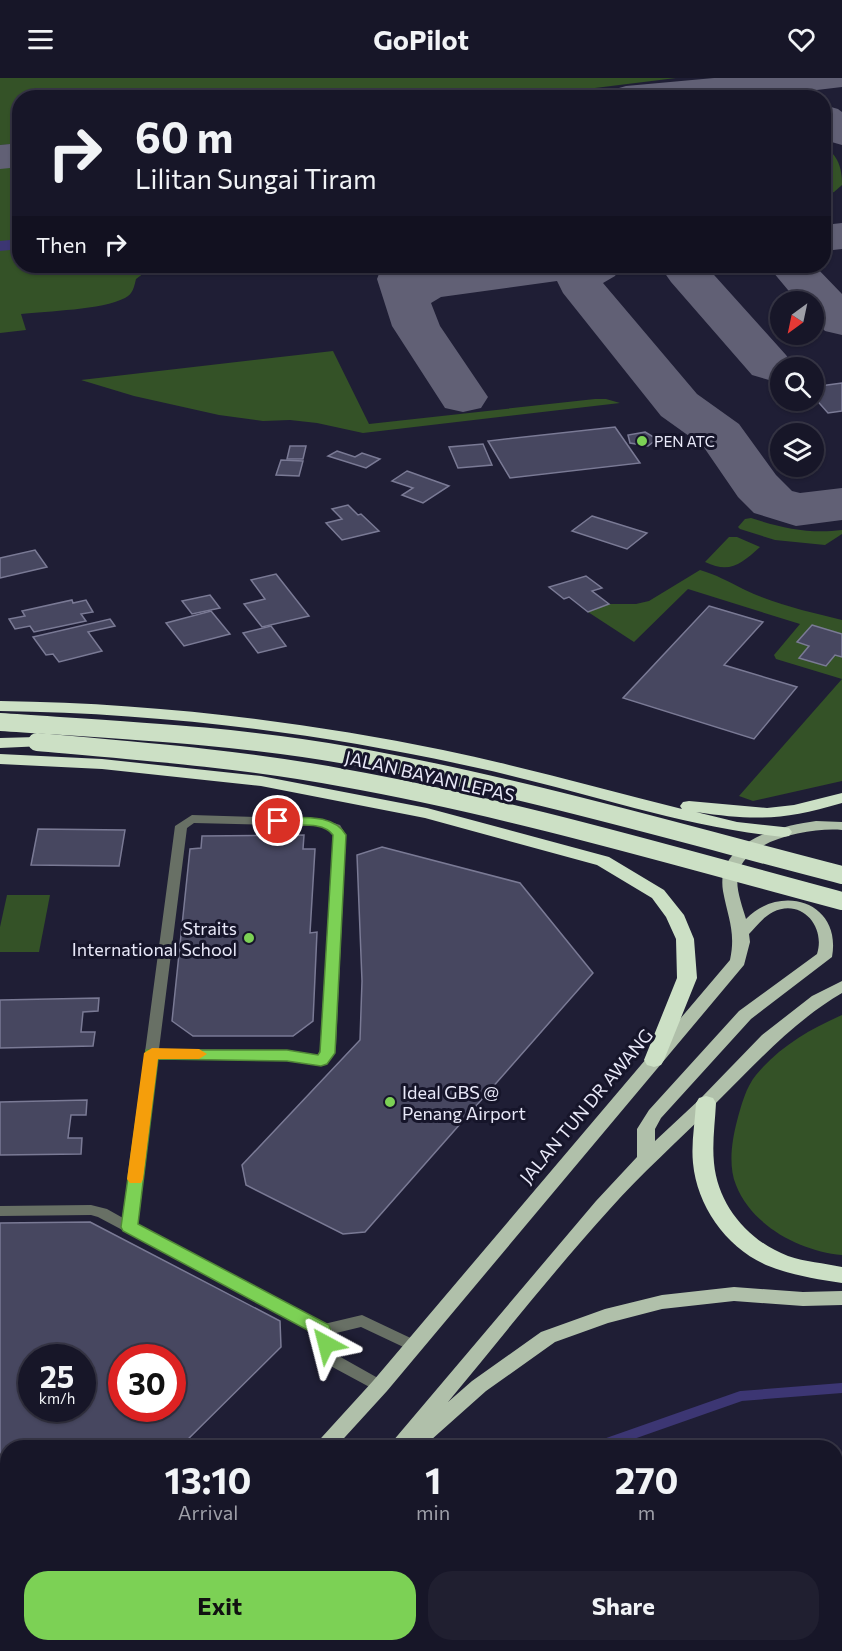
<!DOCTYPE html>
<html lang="en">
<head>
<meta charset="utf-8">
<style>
  body { margin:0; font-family:Commissioner,sans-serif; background:#201f30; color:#f1f3f6; height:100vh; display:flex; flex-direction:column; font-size:22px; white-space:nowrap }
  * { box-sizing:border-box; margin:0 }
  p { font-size:20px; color:#9e9fa8 }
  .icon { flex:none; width:33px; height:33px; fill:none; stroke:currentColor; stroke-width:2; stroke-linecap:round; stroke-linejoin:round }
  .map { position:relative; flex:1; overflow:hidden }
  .panel { position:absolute; left:0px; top:1362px; width:843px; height:212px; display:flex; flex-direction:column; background:#171628; border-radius:24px 24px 0 0; box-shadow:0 2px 4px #0004,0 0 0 2px #363545 }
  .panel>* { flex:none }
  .hud { position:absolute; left:12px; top:12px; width:819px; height:183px; border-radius:24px; box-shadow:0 2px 4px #0004,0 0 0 2px #363545; background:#171628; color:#f1f3f6; overflow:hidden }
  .needle { width:39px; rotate:213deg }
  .fabs { position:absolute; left:770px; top:213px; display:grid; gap:12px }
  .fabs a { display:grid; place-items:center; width:54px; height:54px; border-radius:50%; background:#171628; box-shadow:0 2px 4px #0004,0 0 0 2px #363545; font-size:30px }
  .speed { position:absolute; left:18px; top:1266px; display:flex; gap:12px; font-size:30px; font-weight:700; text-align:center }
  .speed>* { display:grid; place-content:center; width:78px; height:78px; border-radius:50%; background:#171628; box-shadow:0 2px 4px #0004,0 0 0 2px #363545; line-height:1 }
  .speed small { font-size:15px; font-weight:400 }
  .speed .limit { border:9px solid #d22; background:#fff; color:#111 }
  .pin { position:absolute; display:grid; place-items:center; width:51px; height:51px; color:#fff; margin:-26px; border:3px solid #fff; border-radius:50%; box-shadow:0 2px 6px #0007 }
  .me { position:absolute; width:66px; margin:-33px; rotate:322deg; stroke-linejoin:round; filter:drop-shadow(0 0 4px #0008) }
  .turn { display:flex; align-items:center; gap:21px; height:126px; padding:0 24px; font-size:27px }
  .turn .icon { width:78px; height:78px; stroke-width:2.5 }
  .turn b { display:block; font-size:42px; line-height:51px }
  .then { display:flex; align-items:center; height:57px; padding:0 24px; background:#0003; gap:12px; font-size:22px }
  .eta { display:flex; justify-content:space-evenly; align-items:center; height:102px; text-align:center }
  .eta b { font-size:36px; font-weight:700; line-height:42px }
  .button { display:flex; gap:12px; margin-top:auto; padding:12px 24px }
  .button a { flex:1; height:69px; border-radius:24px; background:#7cd155; color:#111; font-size:24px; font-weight:700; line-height:69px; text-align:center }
  .button a+a { background:#201f30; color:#f1f3f6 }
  header { display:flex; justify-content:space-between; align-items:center; height:78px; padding:0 24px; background:#171628; font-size:27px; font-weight:700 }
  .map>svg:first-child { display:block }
  .green { fill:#345227 }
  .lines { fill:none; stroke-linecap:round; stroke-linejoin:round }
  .stream { stroke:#3c3673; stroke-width:10 }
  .canal { fill:#3c3673; fill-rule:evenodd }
  .taxiway { fill:#616075; fill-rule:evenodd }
  .building { fill:#474760; stroke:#7a7a95; stroke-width:1.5; fill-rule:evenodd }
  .street { fill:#687065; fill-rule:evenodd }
  .primary { fill:#b0c0aa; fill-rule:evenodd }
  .highway { fill:#cce0c5; fill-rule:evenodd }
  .highway-bridge { stroke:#cce0c5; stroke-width:18 }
  .route { fill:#7cd155; stroke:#518837; stroke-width:1.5 }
  .slow { fill:#f59e0b }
  .poi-dot { fill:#7cd155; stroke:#16152a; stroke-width:2 }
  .labels { text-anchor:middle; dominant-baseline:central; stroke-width:6; stroke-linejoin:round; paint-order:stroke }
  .far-poi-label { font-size:15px; fill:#e9e9f9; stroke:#16152a; text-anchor:start }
  .street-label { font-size:18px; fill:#e9e9f9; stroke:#16152a }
  .poi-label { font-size:18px; fill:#e9e9f9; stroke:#16152a; text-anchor:end }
</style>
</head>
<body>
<header><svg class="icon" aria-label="menu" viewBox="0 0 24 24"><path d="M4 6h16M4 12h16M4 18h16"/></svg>GoPilot<svg class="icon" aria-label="heart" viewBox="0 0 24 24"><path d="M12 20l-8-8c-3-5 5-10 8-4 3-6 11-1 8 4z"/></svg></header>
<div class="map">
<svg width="842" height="1573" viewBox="0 0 842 1573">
  <rect width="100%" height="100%" fill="#1f1e35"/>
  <!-- green -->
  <g class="green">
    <path d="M0,0h676l-162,20h-494l-1,46 -19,1z"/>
    <path d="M824,68c14,10 18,21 18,39l-8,7 -10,4z"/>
    <path d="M19,85l1,103h149l-21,4 -12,9c-2,8 -3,15 -11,19 -23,12 -78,13 -104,16l5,16 -26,3v-168z"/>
    <path d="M333,273l36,73 226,-25h11l14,4 -257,30 -46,-10 -27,-3 -27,1 -44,-6 -85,-19 -53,-16z"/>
    <path d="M751,440c31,10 58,16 91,12v4l-17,11 -50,-5 -35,-11 -2,-2 7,-8z"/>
    <path d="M729,459h8l23,10c-19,17 -30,27 -55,15z"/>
    <path d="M700,492c17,5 27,11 43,19 30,15 66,23 99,31v161l-89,20 -14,-5 103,-117 -66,-20 -2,-4 26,-31 -112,-35 -54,53 -46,-30 21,-8h27l13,-3z"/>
    <path d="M7,817h43l-11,57h-39v-25z"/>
    <path d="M842,937v240c-42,-4 -90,-29 -106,-70 -8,-19 -4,-45 1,-64 4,-15 9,-34 19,-46 23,-28 54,-46 86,-60z"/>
  </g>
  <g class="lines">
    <!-- stream -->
    <g class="stream">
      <path d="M593,1370l148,-52 101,-8"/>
      <path d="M404,1573l5,-7"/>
    </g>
    <!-- canal -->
    <path class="canal" d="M20,161v10l-20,2v-10z"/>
    <!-- taxiway -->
    <g class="taxiway">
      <path d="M714,0h128v9l-93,11h-142l5,-8 14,-4z"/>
      <path d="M824,27l14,4 4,3v33l-14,-4 -4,-4z"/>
      <path d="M20,65v24l-20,2v-24z"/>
      <path d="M842,145v26l-18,2v-26z"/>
      <path d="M382,188h44l-1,7 48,-7h148l-6,10 -12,7 94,111 42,30 37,51 16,16 8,2 42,-5v32l-46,6 -42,-13 -16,-16 -35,-51 -42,-30 -98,-123 -6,-12 -116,16 -10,6 9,23 48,71 -7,11 -18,4 -18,-4 -53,-82 -15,-47z"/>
      <path d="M669,188h37l80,89 7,10 -1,3h-12v9l-11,3 -17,-5 -81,-93 -7,-10z"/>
      <path d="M768,188h47l27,28v41l-17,-4 -12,-13v-16h-15z"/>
    </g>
  </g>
  <!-- building -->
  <g class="building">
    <path d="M842,305v28l-14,2 -15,-17v-9z"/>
    <path d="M615,349l25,36 -130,15 -22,-37z"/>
    <path d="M645,354l12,7 -9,7 -18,-3 -2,-8z"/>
    <path d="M483,366l9,21 -34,3 -9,-21z"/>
    <path d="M290,368h16l-3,13h-16z"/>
    <path d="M337,373l18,6 7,-4 18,6 -14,9 -38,-12z"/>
    <path d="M281,382l22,1 -4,15 -23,-1z"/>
    <path d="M407,393l42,15 -26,17 -21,-8 11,-7 -21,-7z"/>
    <path d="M348,427l10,10 3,-1 18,17 -37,9 -16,-17 16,-4 -10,-10z"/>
    <path d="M592,438l55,17 -20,16 -55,-18z"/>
    <path d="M35,472l12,17 -47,11v-20z"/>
    <path d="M276,496l33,42 -47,11 -18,-23 21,-5 -14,-19z"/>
    <path d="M586,498l16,12 -10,3 17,13 -21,8 -19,-15 -5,2 -15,-12z"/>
    <path d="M210,517l10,13 -28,6 -10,-13z"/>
    <path d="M72,522l1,3 13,-3 7,12 -12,2 5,7 -52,11 -4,-6 -15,3 -6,-10 16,-3 -3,-5z"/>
    <path d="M709,528l54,16 -39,43 73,22 -43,52 -131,-41z"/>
    <path d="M211,533l19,23 -46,12 -18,-23z"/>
    <path d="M110,541l5,7 -27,6 14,19 -43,11 -6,-8 -7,1 -13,-18z"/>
    <path d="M812,547l30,9v23l-7,-2 -9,11 -27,-8 10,-12 -12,-4z"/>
    <path d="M271,548l15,20 -28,7 -15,-20z"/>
    <path d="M38,751l87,1 -6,36 -88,-1z"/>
    <path d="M304,757l-1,14h12l-5,84 7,-1 -4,89 -20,15h-100l-21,-15 18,-172 11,-1 1,-12z"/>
    <path d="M382,769l138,36 73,90 -228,259 -22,2 -97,-49 -4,-20 118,-125 2,-59 -5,-126z"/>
    <path d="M99,920l-1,13 -15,1 -2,20h14l-2,14 -93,2v-48z"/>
    <path d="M87,1022l-1,15h-15l-3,23h14l-1,16 -81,1v-53z"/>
    <path d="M90,1144l190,99 1,26 -102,101h-171v168l-8,8v-401zM32,1280h50v50h-50zM122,1280h50v50h-50z"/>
    <path d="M836,1418h6v139l-6,-36z"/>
    <path d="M486,1566h315l-3,7h-317z"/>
  </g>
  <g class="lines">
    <!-- street -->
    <path class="street" d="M192,737l129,4 19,6 6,10 -10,211 -10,18 -5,2 -34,-6 -129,-2 -22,167 188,99 38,-9 57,27 3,4 -3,4 -5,2 -53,-25 -29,7 5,21 48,27 3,4 -3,4 -5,2 -5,-2 -50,-27 -9,-30 -218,-116 -7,-2 -91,1v-10l91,-1 16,4 16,9 52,-392zM194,745l126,3 11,4 3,5 -12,211 -5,10 -30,-6 -128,-1 28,-221z"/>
    <!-- primary -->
    <g class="primary">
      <path d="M816,743l26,1v8c-29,-3 -97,9 -104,44 -3,14 4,31 8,45 35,-36 96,-17 86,38l-81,62 -90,99 -6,11v12l45,-42 62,-64 50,-39 30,-15v12c-51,30 -88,73 -130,114 -34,34 -70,66 -103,103 -56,62 -108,128 -161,192l24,-21 69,-49 64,-23 57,-14 72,-8 69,5 39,-1v14l-39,1 -69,-5 -72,8 -54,14 -53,19 -69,49 -64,57h-35l209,-247 41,-44v-28l12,-19 90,-99 78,-57c9,-28 -16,-56 -44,-42 -10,5 -17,15 -24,22l1,8 -6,23 -357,426 -52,57h-23l61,-67 357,-421c6,-28 -2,-42 -7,-69 -8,-49 56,-65 93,-70z"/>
      <path d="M120,1566h25l-4,7h-25z"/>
      <path d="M214,1566h24l-4,7h-24z"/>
    </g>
    <!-- highway -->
    <g class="highway">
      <path d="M0,623c149,2 297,19 443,49 81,17 160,39 239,59l-2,-3 3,-4 6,-1 78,7 27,-3 48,-12v10c-58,17 -86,18 -146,9l41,10 46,5 6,1 3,4 -3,4 -6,1c-104,-11 -204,-47 -305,-69 -158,-35 -317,-55 -478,-57z"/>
      <path d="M37,659l6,1 2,4 -2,4 -43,2v-10z"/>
      <path d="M0,676l102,5 159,17 166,32 182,49 55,33 20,25 10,24 3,39 -33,82 -3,5 -7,2 -7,-2 -3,-5 33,-82 -1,-39 -10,-22 -14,-19 -55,-33 -172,-47 -164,-32 -159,-17 -102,-5z"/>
      <path d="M706,1018l7,2 3,5c-1,20 -4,40 -2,60 4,42 34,78 74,93 17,6 36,7 54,11v16c-26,-4 -52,-8 -76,-18 -40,-18 -69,-59 -73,-102 -2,-20 2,-40 3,-60l3,-5z"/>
    </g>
    <!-- highway-bridge -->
    <g class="highway-bridge">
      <path d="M0,644c118,8 236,13 352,34 166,30 327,77 490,119"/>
      <path d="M37,664c102,9 206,17 307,36 168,30 333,79 498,123"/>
    </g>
  </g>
  <!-- route -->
  <path class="route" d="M278,739c23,1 55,-4 68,18l-11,218 -8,11 -6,2 -34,-5 -129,-2 -20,165 191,101 6,19 -2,5 -7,2 -6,-2 -5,-15 -192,-103 -2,-4 25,-177h141l31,5 2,-3 13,-217c-11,-16 -43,-7 -60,-11l-2,-3z"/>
  <!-- slow -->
  <path class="slow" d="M152,970l47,1 8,5 -8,5h-41l-15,120 -2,4h-11l-3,-4 17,-126z"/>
  <!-- markers -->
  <g class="poi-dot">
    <circle cx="642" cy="363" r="6"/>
    <circle cx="249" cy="860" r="6"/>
    <circle cx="390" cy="1024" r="6"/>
  </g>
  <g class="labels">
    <!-- far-poi labels -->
    <g class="far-poi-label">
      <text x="654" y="363">PEN ATC</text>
    </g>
    <!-- street labels -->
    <g class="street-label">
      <text transform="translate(430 698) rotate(13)">JALAN BAYAN LEPAS</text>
      <text transform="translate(586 1028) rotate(-50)">JALAN TUN DR AWANG</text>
    </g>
    <!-- poi labels -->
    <g class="poi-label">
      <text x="237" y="850">Straits<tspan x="237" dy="21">International School</tspan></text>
      <text x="402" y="1014" text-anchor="start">Ideal GBS @<tspan x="402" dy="21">Penang Airport</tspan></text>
    </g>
  </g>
</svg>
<div class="fabs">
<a><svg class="needle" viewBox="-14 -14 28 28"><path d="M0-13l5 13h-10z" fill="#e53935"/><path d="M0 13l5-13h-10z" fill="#9e9fa8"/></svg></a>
<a><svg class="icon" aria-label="search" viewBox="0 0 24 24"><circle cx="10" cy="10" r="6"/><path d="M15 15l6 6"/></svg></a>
<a><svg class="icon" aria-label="layers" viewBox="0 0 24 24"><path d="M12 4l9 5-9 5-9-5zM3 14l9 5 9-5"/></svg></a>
</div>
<div class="speed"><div>25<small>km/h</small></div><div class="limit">30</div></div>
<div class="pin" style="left:278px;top:743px;background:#d93025"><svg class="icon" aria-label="arrive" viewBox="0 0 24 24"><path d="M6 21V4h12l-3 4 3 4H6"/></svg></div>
<svg class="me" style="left:326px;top:1266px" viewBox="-20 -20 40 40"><path d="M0-17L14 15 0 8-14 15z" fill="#7cd155" stroke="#fff" stroke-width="4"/></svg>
<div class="hud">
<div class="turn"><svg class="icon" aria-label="right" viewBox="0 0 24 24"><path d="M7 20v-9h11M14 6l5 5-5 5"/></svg><div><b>60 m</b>Lilitan Sungai Tiram</div></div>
<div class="then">Then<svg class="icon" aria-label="right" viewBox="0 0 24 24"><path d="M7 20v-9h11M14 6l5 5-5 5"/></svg></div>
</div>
<section class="panel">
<div class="eta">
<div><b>13:10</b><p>Arrival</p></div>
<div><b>1</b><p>min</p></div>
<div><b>270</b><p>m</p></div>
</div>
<div class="button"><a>Exit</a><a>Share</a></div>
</section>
</div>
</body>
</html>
